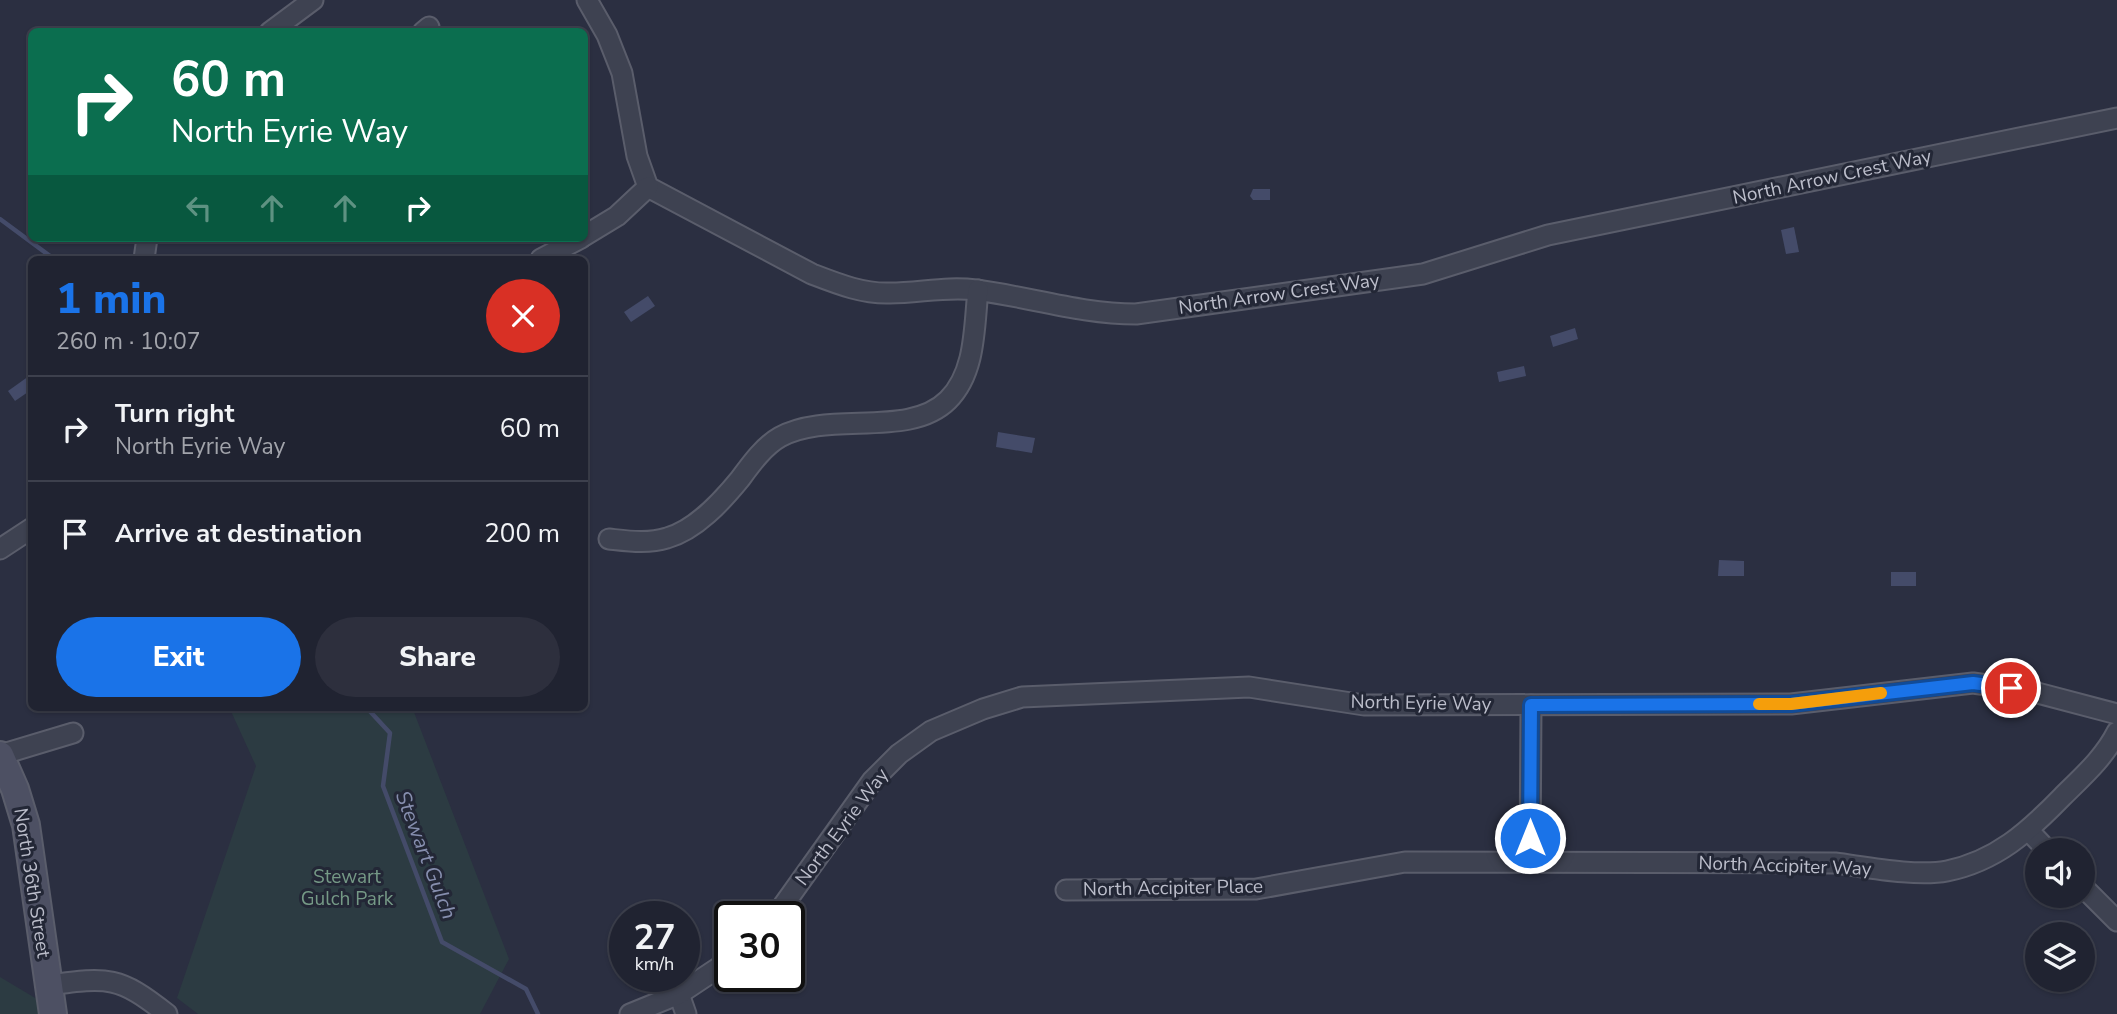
<!DOCTYPE html>
<html lang="en">
<head>
<meta charset="utf-8">
<style>
  body { margin:0; font-family:"Nunito Sans",sans-serif; background:#2d2f3d; color:#f1f3f6; height:100vh; display:flex; flex-direction:column; font-size:26px; white-space:nowrap }
  * { box-sizing:border-box; margin:0 }
  p { font-size:23px; color:#a2a4ab }
  .icon { flex:none; width:38px; height:38px; fill:none; stroke:currentColor; stroke-width:2; stroke-linecap:round; stroke-linejoin:round }
  .map { position:relative; flex:1; overflow:hidden }
  .sheet { position:absolute; left:28px; top:256px; width:560px; height:455px; display:flex; flex-direction:column; background:#202331; border-radius:10px; box-shadow:0 2px 5px #0004,0 0 0 2px #3d404d }
  .sheet>* { flex:none }
  .banner { position:absolute; left:28px; top:28px; width:560px; height:214px; border-radius:10px; box-shadow:0 2px 5px #0004,0 0 0 2px #3d404d; background:#0b6e4f; color:#fff; overflow:hidden }
  .controls { position:absolute; left:2025px; top:838px; display:grid; gap:14px }
  .controls a { display:grid; place-items:center; width:70px; height:70px; border-radius:50%; background:#202331; box-shadow:0 2px 5px #0004,0 0 0 2px #3d404d; font-size:35px }
  .speed { position:absolute; left:609px; top:901px; display:flex; gap:14px; font-size:35px; font-weight:700; text-align:center }
  .speed>* { display:grid; place-content:center; width:91px; height:91px; border-radius:50%; background:#202331; box-shadow:0 2px 5px #0004,0 0 0 2px #3d404d; line-height:1 }
  .speed small { font-size:18px; font-weight:400 }
  .speed .limit { border:4px solid #111; border-radius:10px; background:#fff; color:#111 }
  .pin { position:absolute; display:grid; place-items:center; width:60px; height:60px; color:#fff; margin:-30px; border:4px solid #fff; border-radius:50%; box-shadow:0 2px 7px #0007 }
  .me { position:absolute; width:77px; margin:-38px; rotate:0deg; stroke-linejoin:round; filter:drop-shadow(0 0 5px #0008) }
  .turn { display:flex; align-items:center; gap:24px; height:147px; padding:0 28px; font-size:32px }
  .turn .icon { width:91px; height:91px; stroke-width:2.5 }
  .turn b { display:block; font-size:49px; line-height:60px }
  .lanes { display:flex; align-items:center; height:66px; padding:0 28px; background:#0003; justify-content:center; gap:35px; direction:ltr }
  .lanes .off { opacity:.35 }
  .round { display:grid; place-items:center; flex:none; width:74px; height:74px; border-radius:37px; background:#2d2f3d }
  .headline { display:flex; align-items:center; justify-content:space-between; height:119px; padding:0 28px }
  h1 { font-size:42px; font-weight:800; line-height:52px; color:#1a73e8 }
  .button { display:flex; gap:14px; margin-top:auto; padding:14px 28px }
  .button a { flex:1; height:80px; border-radius:42px; background:#1a73e8; color:#fff; font-size:28px; font-weight:800; line-height:80px; text-align:center }
  .button a+a { background:#2d2f3d; color:#f1f3f6 }
  ul { padding:0; list-style:none }
  li { display:flex; align-items:center; gap:21px; height:105px; padding:0 28px; border-top:2px solid #3d404d }
  li div { flex:1 }
  li b { display:block; font-size:26px }
  li em { font-style:normal }
  .map>svg:first-child { display:block }
  .green { fill:#2c3b42 }
  .water { fill:#444b69 }
  .lines { fill:none; stroke-linecap:round; stroke-linejoin:round }
  .stream { stroke:#444b69; stroke-width:4.5 }
  .street-casing { stroke:#5a5d6b; stroke-width:23 }
  .secondary-casing { stroke:#5a5d6b; stroke-width:30 }
  .street { stroke:#3e4251; stroke-width:19 }
  .secondary { stroke:#4d5063; stroke-width:26 }
  .route-casing { stroke:#114b97; stroke-width:18 }
  .route { stroke:#1a73e8; stroke-width:12 }
  .slow { stroke:#f59e0b; stroke-width:12 }
  .labels { text-anchor:middle; dominant-baseline:central; stroke-width:6; stroke-linejoin:round; paint-order:stroke }
  .street-label { font-size:19px; fill:#bcbecb; stroke:#232736 }
  .park-label { font-size:19px; fill:#759986; stroke:#232736 }
  .water-label { font-size:21px; font-style:italic; fill:#868eae; stroke:#232736 }
</style>
</head>
<body>
<div class="map">
<svg width="2117" height="1014" viewBox="0 0 2117 1014">
  <rect width="100%" height="100%" fill="#2b2f41"/>
  <!-- green -->
  <g class="green">
    <path d="M229,707h183l97,252 -29,55h-282l-21,-16 79,-232z"/>
    <path d="M0,977l62,37h-62z"/>
  </g>
  <!-- water -->
  <g class="water">
    <path d="M1253,189h17v11h-17l-3,-4z"/>
    <path d="M1794,227l5,25 -13,2 -5,-24z"/>
    <path d="M648,296l7,10 -24,16 -7,-10z"/>
    <path d="M1575,328l3,11 -25,8 -3,-11z"/>
    <path d="M1524,366l2,10 -27,6 -2,-10z"/>
    <path d="M29,376l2,4v10l-16,11 -7,-10z"/>
    <path d="M998,432l37,6 -3,15 -36,-6z"/>
    <path d="M1719,560l25,1v15h-26z"/>
    <rect x="1891" y="572" width="25" height="14"/>
  </g>
  <g class="lines">
    <!-- stream -->
    <g class="stream">
      <path d="M0,219l54,40"/>
      <path d="M366,707l24,26 -7,53 59,156 84,47 12,25"/>
    </g>
    <defs>
      <g id="street">
        <path d="M587,0l20,35 15,38 15,83 11,31 164,87c26,10 51,20 78,19 29,0 57,-7 86,-3 54,7 105,24 160,24l287,-40 125,-39 569,-117"/>
        <path d="M270,32l43,-32"/>
        <path d="M423,32l6,-5"/>
        <path d="M584,236l33,-20 31,-29"/>
        <path d="M144,259l3,-21"/>
        <path d="M541,259l40,-21"/>
        <path d="M609,539c19,2 39,5 58,-1 29,-8 55,-37 73,-59 11,-15 24,-33 40,-42 49,-27 129,2 168,-37 28,-28 26,-73 30,-110"/>
        <path d="M0,549l32,-21"/>
        <path d="M0,755l73,-22"/>
        <path d="M2029,831l18,19"/>
        <path d="M1530,863l1,-158"/>
        <path d="M2082,886l35,35"/>
        <path d="M1066,890l190,-1 149,-27 430,1c31,4 81,14 112,8 49,-10 81,-39 115,-74 20,-20 42,-39 55,-65"/>
        <path d="M775,917l97,-136 27,-27 32,-23 52,-22 39,-12 227,-10 115,18 427,-1 182,-21 57,8 87,23"/>
        <path d="M49,985c60,-8 70,-9 118,29"/>
        <path d="M679,994l7,20"/>
        <path d="M630,1014l49,-20 51,-34"/>
      </g>
      <path id="secondary" d="M0,755l15,34 11,36 27,189"/>
    </defs>
    <!-- street casing -->
    <use href="#street" class="street-casing"/>
    <!-- secondary casing -->
    <use href="#secondary" class="secondary-casing"/>
    <!-- street -->
    <use href="#street" class="street"/>
    <!-- secondary -->
    <use href="#secondary" class="secondary"/>
  </g>
  <g class="lines">
    <defs>
      <path id="route" d="M1530,838l1,-133 260,-1 182,-21 38,5"/>
    </defs>
    <!-- route casing -->
    <use href="#route" class="route-casing"/>
    <!-- route -->
    <use href="#route" class="route"/>
    <!-- slow -->
    <path class="slow" d="M1759,704h32l90,-11"/>
  </g>
  <g class="labels">
    <!-- street labels -->
    <g class="street-label">
      <text transform="translate(1832 177) rotate(-12)">North Arrow Crest Way</text>
      <text transform="translate(1279 294) rotate(-8)">North Arrow Crest Way</text>
      <text transform="translate(1421 703) rotate(1)">North Eyrie Way</text>
      <text transform="translate(842 827) rotate(-53)">North Eyrie Way</text>
      <text transform="translate(1785 866) rotate(2)">North Accipiter Way</text>
      <text transform="translate(32 883) rotate(81)">North 36th Street</text>
      <text transform="translate(1173 888) rotate(-1)">North Accipiter Place</text>
    </g>
    <!-- park labels -->
    <g class="park-label">
      <text x="347" y="877">Stewart<tspan x="347" dy="22">Gulch Park</tspan></text>
    </g>
    <!-- water labels -->
    <g class="water-label">
      <text transform="translate(426 855) rotate(69)">Stewart Gulch</text>
    </g>
  </g>
</svg>
<div class="controls">
<a><svg class="icon" aria-label="sound" viewBox="0 0 24 24"><path d="M4 9h4l5-4v14l-5-4H4zM17 9q2 3 0 6"/></svg></a>
<a><svg class="icon" aria-label="layers" viewBox="0 0 24 24"><path d="M12 4l9 5-9 5-9-5zM3 14l9 5 9-5"/></svg></a>
</div>
<div class="speed"><div>27<small>km/h</small></div><div class="limit">30</div></div>
<div class="pin" style="left:2011px;top:688px;background:#d93025"><svg class="icon" aria-label="arrive" viewBox="0 0 24 24"><path d="M6 21V4h12l-3 4 3 4H6"/></svg></div>
<svg class="me" style="left:1530px;top:838px" viewBox="-20 -20 40 40"><circle r="17" fill="#1a73e8" stroke="#fff" stroke-width="3"/><path d="M0-11L8 9 0 5-8 9z" fill="#fff"/></svg>
<div class="banner">
<div class="turn"><svg class="icon" aria-label="right" viewBox="0 0 24 24"><path d="M7 20v-9h11M14 6l5 5-5 5"/></svg><div><b>60 m</b>North Eyrie Way</div></div>
<div class="lanes"><svg class="icon off" aria-label="left" viewBox="0 0 24 24"><path d="M17 20v-9H6M10 6l-5 5 5 5"/></svg><svg class="icon off" aria-label="ahead" viewBox="0 0 24 24"><path d="M12 20V5M6 11l6-6 6 6"/></svg><svg class="icon off" aria-label="ahead" viewBox="0 0 24 24"><path d="M12 20V5M6 11l6-6 6 6"/></svg><svg class="icon" aria-label="right" viewBox="0 0 24 24"><path d="M7 20v-9h11M14 6l5 5-5 5"/></svg></div>
</div>
<section class="sheet">
<div class="headline"><div><h1>1 min</h1><p>260 m · 10:07</p></div><a class="round" style="background:#d93025;color:#fff"><svg class="icon" aria-label="close" viewBox="0 0 24 24"><path d="M6 6l12 12M18 6L6 18"/></svg></a></div>
<ul>
<li><svg class="icon" aria-label="right" viewBox="0 0 24 24"><path d="M7 20v-9h11M14 6l5 5-5 5"/></svg><div><b>Turn right</b><p>North Eyrie Way</p></div><em>60 m</em></li>
<li><svg class="icon" aria-label="arrive" viewBox="0 0 24 24"><path d="M6 21V4h12l-3 4 3 4H6"/></svg><div><b>Arrive at destination</b></div><em>200 m</em></li>
</ul>
<div class="button"><a>Exit</a><a>Share</a></div>
</section>
</div>
</body>
</html>
